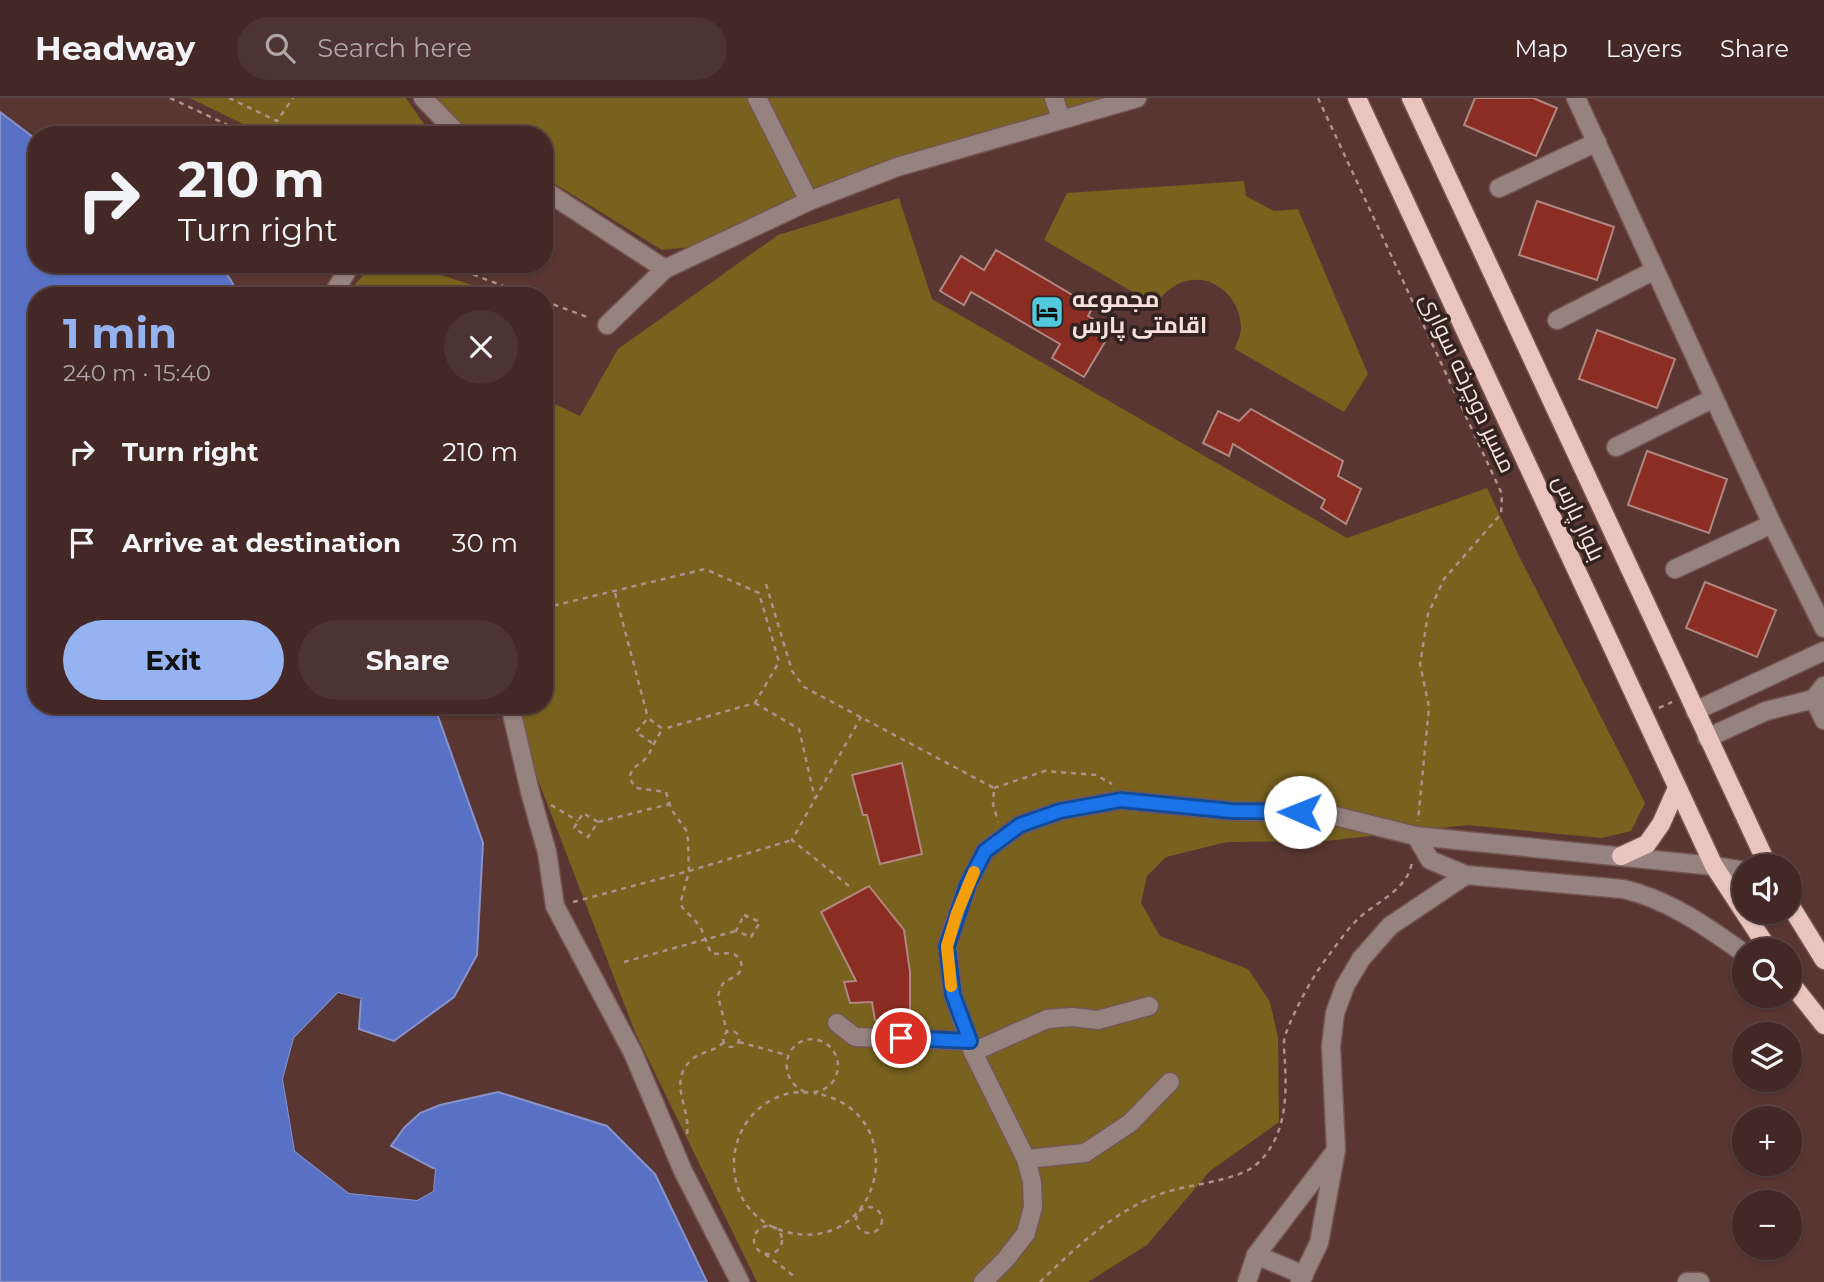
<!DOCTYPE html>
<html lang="en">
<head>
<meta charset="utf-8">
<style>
  body { margin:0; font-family:Montserrat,Cairo,sans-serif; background:#4d3432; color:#f1f3f6; height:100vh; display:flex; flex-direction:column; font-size:26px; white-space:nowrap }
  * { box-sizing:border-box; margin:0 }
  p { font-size:23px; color:#afa6a7 }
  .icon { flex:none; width:38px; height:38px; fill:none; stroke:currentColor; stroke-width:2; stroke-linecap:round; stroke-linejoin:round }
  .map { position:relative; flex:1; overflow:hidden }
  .sheet { position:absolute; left:28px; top:189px; width:525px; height:427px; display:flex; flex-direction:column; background:#432825; border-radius:28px; box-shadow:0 2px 5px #0004,0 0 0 2px #5b4442 }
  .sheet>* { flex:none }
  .top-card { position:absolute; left:28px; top:28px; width:525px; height:147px; border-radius:28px; box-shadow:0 2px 5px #0004,0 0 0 2px #5b4442; background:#432825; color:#f1f3f6; overflow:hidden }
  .controls { position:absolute; left:1732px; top:756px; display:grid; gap:14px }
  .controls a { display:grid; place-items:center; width:70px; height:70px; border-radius:50%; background:#432825; box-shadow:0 2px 5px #0004,0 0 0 2px #5b4442; font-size:35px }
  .pin { position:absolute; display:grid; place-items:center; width:60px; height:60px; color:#fff; margin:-30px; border:4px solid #fff; border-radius:50%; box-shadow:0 2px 7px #0007 }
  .me { position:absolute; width:77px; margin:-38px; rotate:271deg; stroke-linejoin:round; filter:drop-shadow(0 0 5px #0008) }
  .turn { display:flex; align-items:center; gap:24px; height:147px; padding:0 35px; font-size:32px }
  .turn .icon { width:91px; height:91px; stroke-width:2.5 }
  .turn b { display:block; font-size:49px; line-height:60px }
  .round { display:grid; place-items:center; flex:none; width:74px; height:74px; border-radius:37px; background:#4d3432 }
  .headline { display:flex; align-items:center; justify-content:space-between; height:119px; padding:0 35px }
  h1 { font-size:42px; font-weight:700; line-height:52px; color:#95b2f1 }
  .action { display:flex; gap:14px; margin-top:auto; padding:14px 35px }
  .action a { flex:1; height:80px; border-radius:42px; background:#95b2f1; color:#111; font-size:28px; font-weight:700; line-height:80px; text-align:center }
  .action a+a { background:#4d3432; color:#f1f3f6 }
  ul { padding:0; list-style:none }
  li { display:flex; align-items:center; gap:21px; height:91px; padding:0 35px }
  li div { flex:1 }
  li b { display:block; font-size:26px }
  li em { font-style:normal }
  header { display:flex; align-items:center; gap:42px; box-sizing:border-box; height:98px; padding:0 35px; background:#432825; border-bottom:2px solid #5b4442 }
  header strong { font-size:33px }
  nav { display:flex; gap:38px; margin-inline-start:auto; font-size:24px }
  .search { width:490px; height:63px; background:#4d3432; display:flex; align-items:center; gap:18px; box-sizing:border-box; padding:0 24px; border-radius:38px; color:#afa6a7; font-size:26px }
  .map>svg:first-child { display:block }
  .green { fill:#79621e }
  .water { fill:#5871c4; stroke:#8892cb; stroke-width:2 }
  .pier { fill:#593631 }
  .building { fill:#8c2d23; stroke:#b08781; stroke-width:2 }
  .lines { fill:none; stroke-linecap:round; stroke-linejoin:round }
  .minor-casing { stroke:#755550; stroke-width:21 }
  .major-casing { stroke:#755550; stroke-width:21 }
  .path { stroke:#ae918d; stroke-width:2.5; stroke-dasharray:5 5; stroke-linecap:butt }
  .minor { stroke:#968380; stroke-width:18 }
  .major { stroke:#eac5bf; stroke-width:18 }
  .route-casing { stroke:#114b97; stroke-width:18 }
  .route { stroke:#1a73e8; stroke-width:12 }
  .slow { stroke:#f59e0b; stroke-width:12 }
  .labels { text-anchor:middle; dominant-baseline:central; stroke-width:7; stroke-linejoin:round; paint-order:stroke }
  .poi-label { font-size:23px; font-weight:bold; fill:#f7e0dc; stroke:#332320; text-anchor:start }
  .street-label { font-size:23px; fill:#f7e0dc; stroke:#332320 }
</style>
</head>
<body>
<header>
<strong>Headway</strong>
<div class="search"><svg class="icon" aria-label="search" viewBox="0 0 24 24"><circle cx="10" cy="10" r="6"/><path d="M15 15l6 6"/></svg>Search here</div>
<nav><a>Map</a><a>Layers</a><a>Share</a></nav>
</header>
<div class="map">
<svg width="1824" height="1184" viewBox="0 0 1824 1184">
  <rect width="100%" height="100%" fill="#593631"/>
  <!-- green -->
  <g class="green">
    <path d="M190,0h216l18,26 11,11h-170z"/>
    <path d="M436,0h675l-410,148 -39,4 -118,-73v-42h-68l-9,-6z"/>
    <path d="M1244,83l2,15 28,15 24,-2 70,165 -24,38 -109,-63c2,-7 6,-14 6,-22 -1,-36 -39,-62 -71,-38 -6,4 -11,11 -15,16l-111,-65 23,-47z"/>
    <path d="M899,100l33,101 415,239 140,-50 33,70 125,245 -14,28 -29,7 -135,-13 -141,16 -99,1 -61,15 -19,19 -6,27 19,33 88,33 22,33 8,36 1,84 -69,49 -63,74 -59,37h-331l-122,-250 -107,-278 -10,-49h26v-306l36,17 38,-67 160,-114z"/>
    <path d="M373,166h33l101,32h-162z"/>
  </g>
  <!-- water -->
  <path class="water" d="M0,14l37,28v124h184l19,32h-203v409h397l49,138 -6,112 -23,42 -60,44 -35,-12 2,-30 -23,-6 -44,45 -11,41 12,72 54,42 68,7 16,-9 2,-22 -44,-23 13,-18 16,-15 20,-8 58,-13 109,34 48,48 52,108h-707z"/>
  <!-- pier -->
  <path class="pier" d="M338,895l23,6 -4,8 1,-5 -19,-5 -42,43 -11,39 12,70 53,41 65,6 14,-7 1,-18 -3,-2h7l-2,22 -16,9 -68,-7 -54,-42 -12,-72 11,-41z"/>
  <!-- building -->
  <g class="building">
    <path d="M1475,0h58l24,10 -21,48 -72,-31z"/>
    <path d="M1537,103l77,26 -17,53 -78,-25z"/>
    <path d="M996,152l97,57 -5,9 24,14 -28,47 -32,-19 8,-14 -89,-52 -7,13 -24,-14 21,-35 23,14z"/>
    <path d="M1597,232l78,29 -18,49 -78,-29z"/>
    <path d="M1251,311l92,52 -5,15 23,13 -15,35 -25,-16 4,-8 -92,-56 -4,12 -26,-13 15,-32 21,10z"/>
    <path d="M1647,353l80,28 -18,54 -81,-28z"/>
    <path d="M1705,484l71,28 -19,47 -71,-29z"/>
    <path d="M902,665l20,91 -42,10 -13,-49h-4l-11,-40z"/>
    <path d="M869,788l35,44 6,42v49l-35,-1 -3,-18 -22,1 -6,-21 12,-1 -35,-69z"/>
  </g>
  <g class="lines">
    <defs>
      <g id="minor">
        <path d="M423,0l36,37"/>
        <path d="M757,0l52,103"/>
        <path d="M1054,0l7,21"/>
        <path d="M1576,0l196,426 52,104"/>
        <path d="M1499,90l98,-46"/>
        <path d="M544,92l121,79"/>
        <path d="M332,198l19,-32"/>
        <path d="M1557,222l98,-50"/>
        <path d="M607,227l58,-56 144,-68 88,-34 240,-69"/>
        <path d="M1616,349l98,-49"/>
        <path d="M1675,471l97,-45"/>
        <path d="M1824,588l-10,13 10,21"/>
        <path d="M510,607l20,87 17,60 8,54 78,147 50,118 57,111"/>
        <path d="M1695,613l129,-60"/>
        <path d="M1707,640l59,-27 48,-12"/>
        <path d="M1416,738l14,24 36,15 157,14c45,10 84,38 122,65"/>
        <path d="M837,925l18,14 114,4"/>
        <path d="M973,954l74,-33 25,-2 26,3 51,-14"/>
        <path d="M1026,1061l59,-6 45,-30 40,-41"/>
        <path d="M1256,1157l48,20"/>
        <path d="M983,1184l23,-23 20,-26 7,-26 -1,-25 -6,-23 -53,-107 -20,-57 -6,-50 21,-61 17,-33 35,-26 40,-14 61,-11 111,11 91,2 93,23 298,30 31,5"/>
        <path d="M1247,1184l9,-27 78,-102"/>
        <path d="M1300,1184l19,-39 17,-93 -5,-104 4,-33 10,-27 16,-27 29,-33 76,-51"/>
        <path d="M1687,1184h13"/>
      </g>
      <g id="major">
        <path d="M1357,0l357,768 55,84"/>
        <path d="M1411,0l357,768"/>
        <path d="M1621,758l26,-12 14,-20 16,-36"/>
        <path d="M1790,807l34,55"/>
        <path d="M1790,884l34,43"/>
      </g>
    </defs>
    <!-- minor casing -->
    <use href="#minor" class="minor-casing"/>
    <!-- major casing -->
    <use href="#major" class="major-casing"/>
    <!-- path -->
    <g class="path">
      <path d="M170,0l79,37"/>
      <path d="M229,0l48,23 16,-23"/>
      <path d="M1318,0l184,396 -1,20 -57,65 -16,35 -8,50 9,43 -11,114"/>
      <path d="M445,166l85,32"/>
      <path d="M544,203l46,17"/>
      <path d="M766,486l26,87 12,16 190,101 -1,16 5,18"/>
      <path d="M615,495l33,125"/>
      <path d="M544,510l161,-39 54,24 20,69 -24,41 -92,26"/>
      <path d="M755,605l44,26 16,70"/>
      <path d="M1659,610l13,-6"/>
      <path d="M652,645l-16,-11 12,-14 15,11c-13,16 -10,29 -30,39l-4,10 7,10 30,4 5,17 15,21 2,10 1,31 -8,30 1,6 18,19 11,27c8,2 15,-1 22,1 10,3 11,16 3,22 -3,2 -7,3 -10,5 -5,3 -6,9 -8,15l9,36"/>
      <path d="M994,690l51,-17 51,4 16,9"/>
      <path d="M551,707l27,16"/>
      <path d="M598,724l-15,-9 -9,15 14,9 10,-15 72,-18"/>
      <path d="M849,788l-57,-46 69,-123"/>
      <path d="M573,804l116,-31 103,-31"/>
      <path d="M744,817l16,7 -9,15 -15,-6z"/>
      <path d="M624,864l112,-31"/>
      <circle cx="731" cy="941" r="8"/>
      <path d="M739,944l48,13"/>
      <path d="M805,994c-34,-16 -16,-62 16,-51 20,8 23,35 5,47 -11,7 -24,3 -36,5 -43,10 -66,54 -52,95 7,22 27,39 49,44 96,24 128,-122 27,-139"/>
      <path d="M687,1036c4,-26 -19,-50 3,-73 9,-9 23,-9 33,-18"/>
      <circle cx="869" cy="1122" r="13"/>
      <circle cx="768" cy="1142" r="14"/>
      <path d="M765,1156l29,22"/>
      <path d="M1040,1184c37,-36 74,-71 123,-89 26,-9 77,-12 95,-30 27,-26 29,-63 27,-98 0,-10 -3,-23 1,-32 9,-24 27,-58 43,-78 9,-12 19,-27 30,-37 19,-17 49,-29 53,-56"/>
    </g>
    <!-- minor -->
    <use href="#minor" class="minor"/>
    <!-- major -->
    <use href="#major" class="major"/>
  </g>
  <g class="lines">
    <defs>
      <path id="route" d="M901,940l69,3 -17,-46 -6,-49 21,-62 17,-33 35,-26 40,-14 61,-11 111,11 68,1"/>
    </defs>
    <!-- route casing -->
    <use href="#route" class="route-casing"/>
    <!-- route -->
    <use href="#route" class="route"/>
    <!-- slow -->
    <path class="slow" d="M951,888l-4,-40 10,-33 17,-41"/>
  </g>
  <!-- icons -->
  <defs>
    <symbol id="hotel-square" viewBox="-11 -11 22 22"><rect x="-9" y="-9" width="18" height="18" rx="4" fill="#53cadc" stroke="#332320"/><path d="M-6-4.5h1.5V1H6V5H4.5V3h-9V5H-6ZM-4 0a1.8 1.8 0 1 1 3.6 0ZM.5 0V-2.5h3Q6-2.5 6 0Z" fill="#111"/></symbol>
  </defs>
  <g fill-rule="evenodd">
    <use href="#hotel-square" x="1028" y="195" width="38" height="38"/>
  </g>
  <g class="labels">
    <!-- poi labels -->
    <g class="poi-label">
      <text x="1072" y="201">مجموعه<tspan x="1072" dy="26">اقامتی پارس</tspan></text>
    </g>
    <!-- street labels -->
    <g class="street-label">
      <text transform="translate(1468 285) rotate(65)">مسیر دوچرخه سواری</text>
      <text transform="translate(1579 420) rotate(65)">بلوار پارس</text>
    </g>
  </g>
</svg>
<div class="controls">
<a><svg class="icon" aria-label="sound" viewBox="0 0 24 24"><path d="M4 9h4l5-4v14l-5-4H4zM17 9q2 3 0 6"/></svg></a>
<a><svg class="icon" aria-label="search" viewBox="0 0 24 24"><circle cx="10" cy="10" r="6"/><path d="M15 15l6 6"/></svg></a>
<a><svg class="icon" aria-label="layers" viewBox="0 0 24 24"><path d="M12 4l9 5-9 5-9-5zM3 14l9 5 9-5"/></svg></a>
<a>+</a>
<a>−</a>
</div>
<div class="pin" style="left:901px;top:940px;background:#d93025"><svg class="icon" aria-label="arrive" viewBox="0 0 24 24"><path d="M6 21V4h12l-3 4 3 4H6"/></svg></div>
<svg class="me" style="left:1300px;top:714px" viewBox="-20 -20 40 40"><circle r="19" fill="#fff"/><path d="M0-13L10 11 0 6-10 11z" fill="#1a73e8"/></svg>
<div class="top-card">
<div class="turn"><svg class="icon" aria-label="right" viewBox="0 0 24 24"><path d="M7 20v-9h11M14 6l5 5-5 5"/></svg><div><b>210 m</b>Turn right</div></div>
</div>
<section class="sheet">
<div class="headline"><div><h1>1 min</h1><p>240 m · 15:40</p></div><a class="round"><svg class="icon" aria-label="close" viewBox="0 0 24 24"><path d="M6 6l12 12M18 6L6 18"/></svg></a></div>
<ul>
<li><svg class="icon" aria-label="right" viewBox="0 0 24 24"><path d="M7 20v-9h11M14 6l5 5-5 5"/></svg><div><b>Turn right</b></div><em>210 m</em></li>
<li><svg class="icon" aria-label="arrive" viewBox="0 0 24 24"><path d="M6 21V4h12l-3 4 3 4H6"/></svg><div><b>Arrive at destination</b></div><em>30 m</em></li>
</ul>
<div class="action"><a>Exit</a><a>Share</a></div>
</section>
</div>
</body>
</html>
